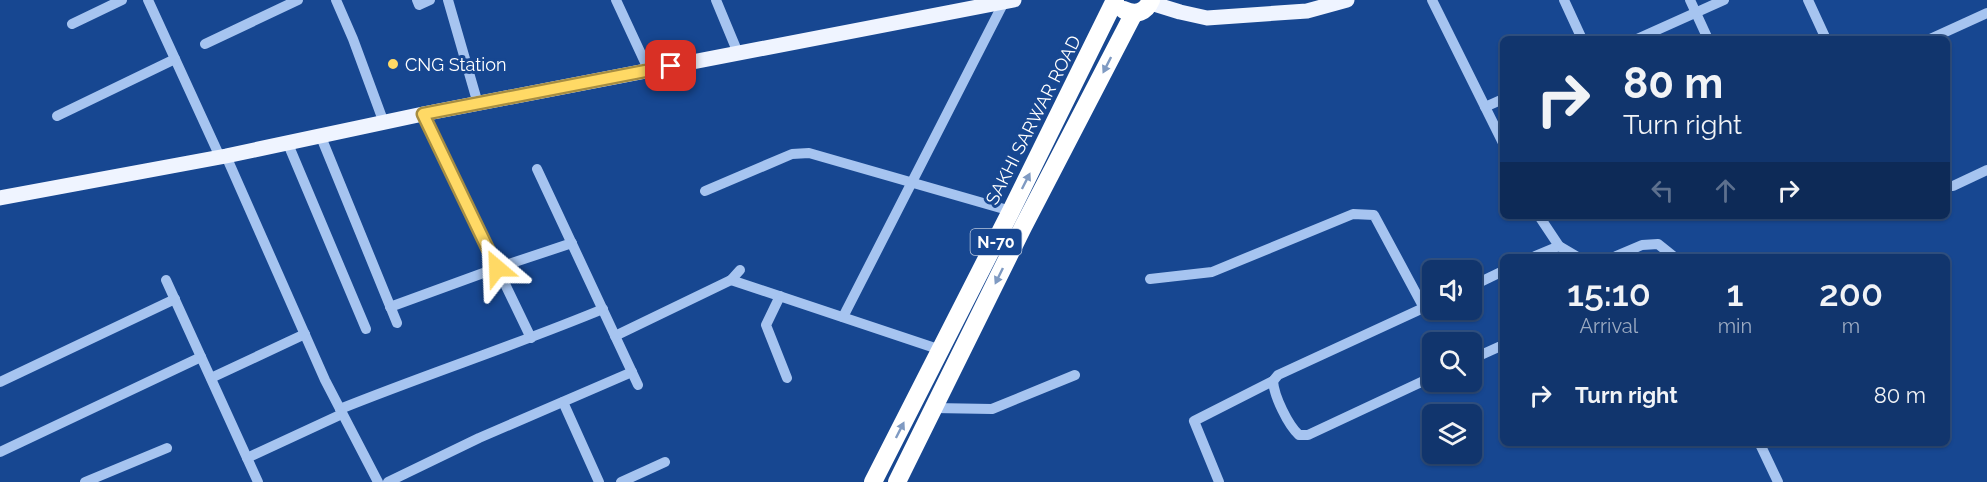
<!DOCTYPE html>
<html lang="en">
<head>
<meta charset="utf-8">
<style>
  body { margin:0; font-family:Raleway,sans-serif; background:#1a3d72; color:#f1f3f6; height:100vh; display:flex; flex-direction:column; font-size:22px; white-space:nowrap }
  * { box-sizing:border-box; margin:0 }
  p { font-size:20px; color:#9cabc2 }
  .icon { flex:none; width:33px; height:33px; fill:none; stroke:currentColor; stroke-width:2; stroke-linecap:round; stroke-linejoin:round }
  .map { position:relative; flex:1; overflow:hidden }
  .side { position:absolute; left:1500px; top:254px; width:450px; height:192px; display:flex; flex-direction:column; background:#11356d; border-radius:9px; box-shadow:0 2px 4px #0004,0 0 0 2px #305080 }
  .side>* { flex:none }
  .hud { position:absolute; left:1500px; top:36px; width:450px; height:183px; border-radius:9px; box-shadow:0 2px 4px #0004,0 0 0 2px #305080; background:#11356d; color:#f1f3f6; overflow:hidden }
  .tools { position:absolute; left:1422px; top:260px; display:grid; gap:12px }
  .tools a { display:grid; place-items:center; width:60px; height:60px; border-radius:9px; background:#11356d; box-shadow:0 2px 4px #0004,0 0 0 2px #305080; font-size:30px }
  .pin { position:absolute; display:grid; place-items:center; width:51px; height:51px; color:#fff; margin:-26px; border-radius:12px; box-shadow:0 3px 9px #0006 }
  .me { position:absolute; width:66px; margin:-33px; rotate:334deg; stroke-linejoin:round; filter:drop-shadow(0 0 4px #0008) }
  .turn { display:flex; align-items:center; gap:21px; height:126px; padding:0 24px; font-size:27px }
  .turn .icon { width:78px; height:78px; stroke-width:2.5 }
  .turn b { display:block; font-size:42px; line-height:51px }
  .lanes { display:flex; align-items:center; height:57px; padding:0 24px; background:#0003; justify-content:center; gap:30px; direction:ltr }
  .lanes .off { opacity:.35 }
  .eta { display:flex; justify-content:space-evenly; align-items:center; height:102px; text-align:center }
  .eta b { font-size:36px; font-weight:600; line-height:42px }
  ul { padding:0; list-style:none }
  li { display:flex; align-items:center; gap:18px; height:78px; padding:0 24px }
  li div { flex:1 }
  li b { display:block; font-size:22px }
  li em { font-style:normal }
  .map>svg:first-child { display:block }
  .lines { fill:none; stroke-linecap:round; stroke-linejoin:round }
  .minor { stroke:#a6c4f0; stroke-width:10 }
  .major { stroke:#eff4ff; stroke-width:15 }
  .highway { stroke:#fff; stroke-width:18 }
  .oneway { fill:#7f9ac2 }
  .route-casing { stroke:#a68d42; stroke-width:15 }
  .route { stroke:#ffd965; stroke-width:10 }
  .poi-dot { fill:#ffd965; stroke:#174791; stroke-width:2 }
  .labels { text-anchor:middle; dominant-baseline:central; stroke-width:6; stroke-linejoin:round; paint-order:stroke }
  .shield { fill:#174791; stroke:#b9c8de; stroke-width:1.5 }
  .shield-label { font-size:16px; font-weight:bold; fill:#fff }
  .poi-label { font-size:18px; fill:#fff; stroke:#174791; text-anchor:start }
  .street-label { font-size:18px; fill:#fff; stroke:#174791 }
</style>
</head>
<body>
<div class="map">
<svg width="1987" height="482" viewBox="0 0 1987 482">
  <rect width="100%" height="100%" fill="#174791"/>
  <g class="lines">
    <!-- minor -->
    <g class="minor">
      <path d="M148,0l72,157"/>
      <path d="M336,0l17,39 31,84"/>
      <path d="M417,0l2,5 11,-5"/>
      <path d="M448,0l30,104"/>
      <path d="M616,0l33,71"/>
      <path d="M716,0l22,53"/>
      <path d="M1432,0l71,143"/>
      <path d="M1564,0l18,39"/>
      <path d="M1690,0l18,39"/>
      <path d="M1808,0l18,39"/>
      <path d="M72,24l50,-24"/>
      <path d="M1637,39l87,-39"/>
      <path d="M1930,39l57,-26"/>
      <path d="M205,44l93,-44"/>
      <path d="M1485,107l18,-8"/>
      <path d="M423,114l108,224"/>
      <path d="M57,116l118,-57"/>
      <path d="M321,137l76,186"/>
      <path d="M288,144l78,185"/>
      <path d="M226,156l99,224 53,102"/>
      <path d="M537,169l101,216"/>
      <path d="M1953,186l34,-16"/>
      <path d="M705,191l87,-37 17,-1 202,58"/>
      <path d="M1539,216l20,30 17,10"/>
      <path d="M1535,256l24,-10"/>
      <path d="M1616,256l26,-11 16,-1 15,12"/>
      <path d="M1150,279l62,-7 141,-58 21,1 50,93"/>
      <path d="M166,280l92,202"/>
      <path d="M731,280l210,70"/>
      <path d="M1472,286l31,-15"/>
      <path d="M780,296l-14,29 21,53"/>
      <path d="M390,307l107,-39 75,-25"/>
      <path d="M843,317l161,-315"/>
      <path d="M615,336l116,-56 9,-10"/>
      <path d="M1472,359l31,-14"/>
      <path d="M211,378l94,-44"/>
      <path d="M1273,381c1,15 15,44 26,54h9l124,-58"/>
      <path d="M0,382l175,-83"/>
      <path d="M563,402l36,80"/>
      <path d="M934,408l58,1 83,-34"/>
      <path d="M340,409c87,-35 176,-64 263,-100"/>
      <path d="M1759,442l19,40"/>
      <path d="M0,452l201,-95"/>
      <path d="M247,458l95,-44"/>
      <path d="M85,482l82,-34"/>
      <path d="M388,482l91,-44 153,-66"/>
      <path d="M621,482l44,-20"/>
      <path d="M1219,482l-25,-61 79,-40 5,-6 154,-71"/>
    </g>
    <!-- major -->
    <g class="major">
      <path d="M1151,3l29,9 27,6 100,-7 40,-11"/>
      <path d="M0,198l226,-42 197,-42 591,-114"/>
    </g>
    <!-- highway -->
    <g class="highway">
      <path d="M1124,10c12,6 22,2 27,-10"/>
      <path d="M873,482l138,-271 104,-211"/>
      <path d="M897,482l126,-255 111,-214"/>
    </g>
  </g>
  <!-- one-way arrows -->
  <defs><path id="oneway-solid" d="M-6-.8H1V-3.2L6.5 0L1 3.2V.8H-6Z" transform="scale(1.5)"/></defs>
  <g class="oneway">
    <use href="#oneway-solid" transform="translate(1107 65) rotate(117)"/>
    <use href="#oneway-solid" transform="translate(1026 181) rotate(-63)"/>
    <use href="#oneway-solid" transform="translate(999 276) rotate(116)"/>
    <use href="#oneway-solid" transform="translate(900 430) rotate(-63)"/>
  </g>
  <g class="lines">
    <defs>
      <path id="route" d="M497,268l-74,-154 248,-48"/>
    </defs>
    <!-- route casing -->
    <use href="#route" class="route-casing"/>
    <!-- route -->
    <use href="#route" class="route"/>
  </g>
  <!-- markers -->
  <circle class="poi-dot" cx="393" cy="64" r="6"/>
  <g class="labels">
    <!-- shield labels -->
    <rect class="shield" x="970.5" y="229" width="51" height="26" rx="4.5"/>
    <g class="shield-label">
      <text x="996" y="242">N-70</text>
    </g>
    <!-- poi labels -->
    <g class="poi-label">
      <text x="405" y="64">CNG Station</text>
    </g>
    <!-- street labels -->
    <g class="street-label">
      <text transform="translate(1033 120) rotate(-63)">SAKHI SARWAR ROAD</text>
    </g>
  </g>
</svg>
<div class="tools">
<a><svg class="icon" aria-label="sound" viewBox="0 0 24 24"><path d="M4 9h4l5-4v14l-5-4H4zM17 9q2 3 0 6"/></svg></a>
<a><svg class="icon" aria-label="search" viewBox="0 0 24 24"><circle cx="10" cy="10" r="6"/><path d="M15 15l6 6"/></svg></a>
<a><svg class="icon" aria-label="layers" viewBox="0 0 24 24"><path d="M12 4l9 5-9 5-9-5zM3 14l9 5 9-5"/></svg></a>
</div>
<div class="pin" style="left:671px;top:66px;background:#d93025"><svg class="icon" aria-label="arrive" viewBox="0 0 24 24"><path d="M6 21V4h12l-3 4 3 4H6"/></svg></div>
<svg class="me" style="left:497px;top:268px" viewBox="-20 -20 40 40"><path d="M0-17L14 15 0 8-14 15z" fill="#ffd965" stroke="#fff" stroke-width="4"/></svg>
<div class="hud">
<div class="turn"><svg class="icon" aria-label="right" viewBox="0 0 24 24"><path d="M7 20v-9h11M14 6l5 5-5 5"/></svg><div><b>80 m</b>Turn right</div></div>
<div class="lanes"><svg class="icon off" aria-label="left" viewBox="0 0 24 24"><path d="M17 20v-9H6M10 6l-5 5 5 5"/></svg><svg class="icon off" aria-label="ahead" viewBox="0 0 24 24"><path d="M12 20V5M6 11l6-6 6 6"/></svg><svg class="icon" aria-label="right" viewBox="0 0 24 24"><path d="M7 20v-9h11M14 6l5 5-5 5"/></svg></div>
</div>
<section class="side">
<div class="eta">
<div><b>15:10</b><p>Arrival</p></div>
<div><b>1</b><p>min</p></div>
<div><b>200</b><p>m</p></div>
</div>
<ul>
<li><svg class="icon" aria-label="right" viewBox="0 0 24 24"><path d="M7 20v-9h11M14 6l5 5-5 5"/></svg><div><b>Turn right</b></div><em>80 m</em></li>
</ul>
</section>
</div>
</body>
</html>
